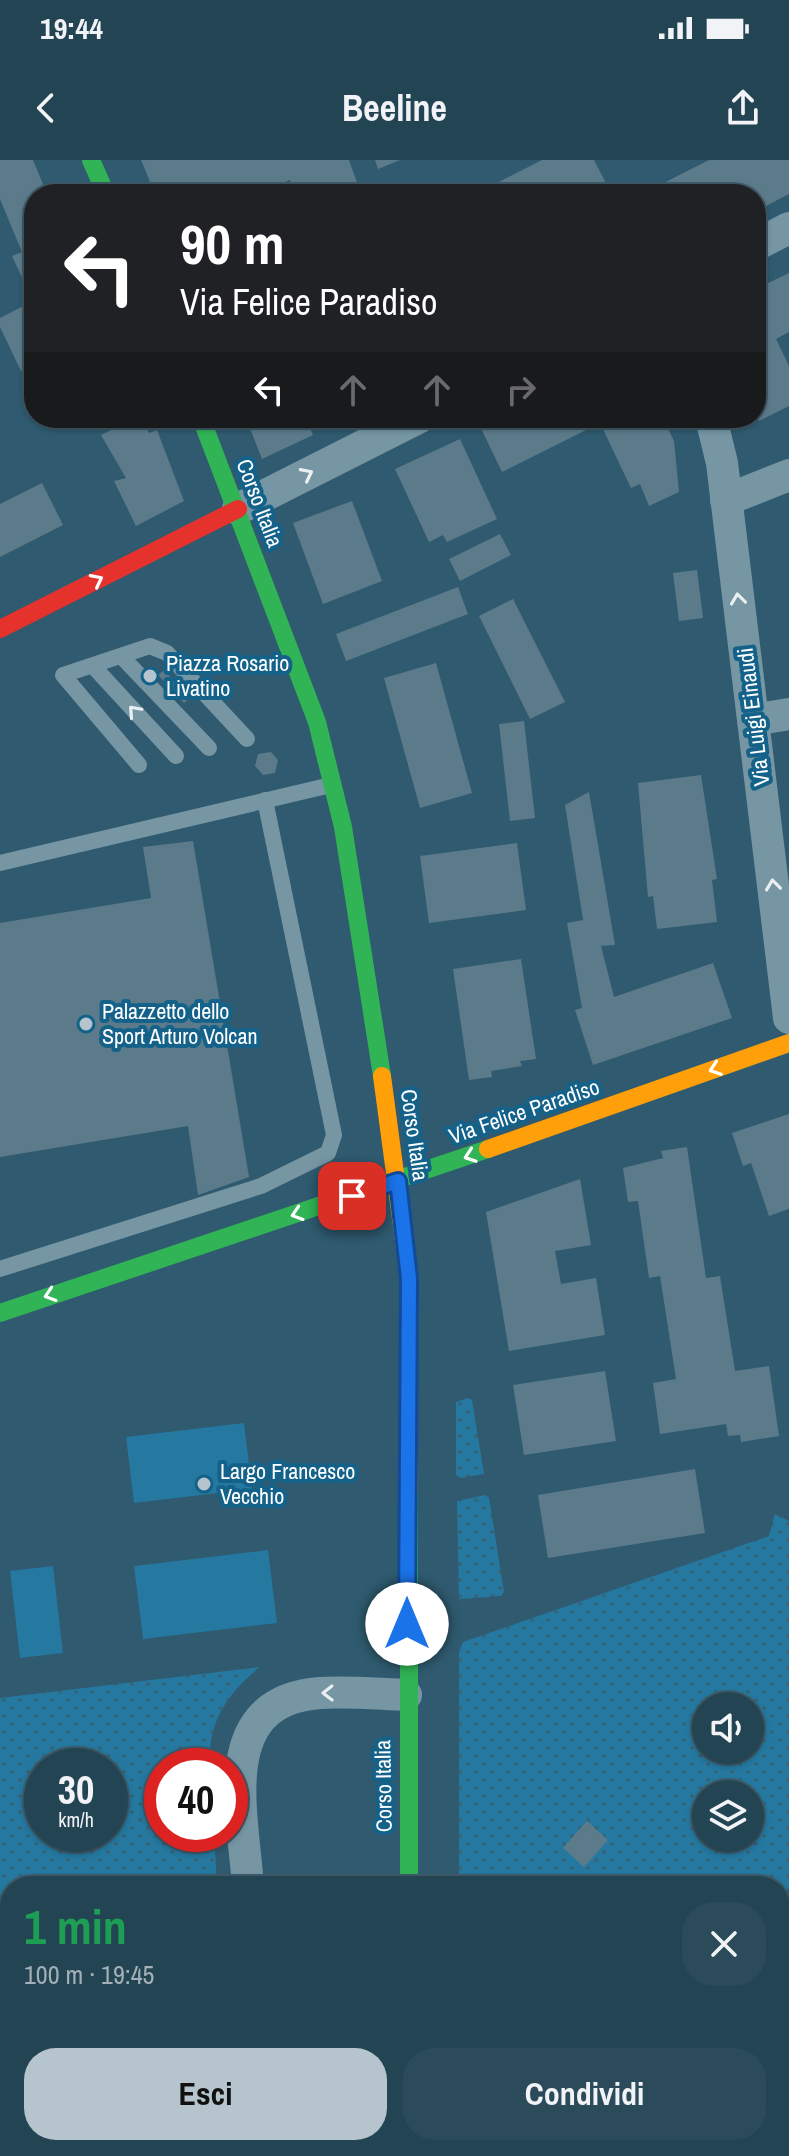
<!DOCTYPE html>
<html lang="it">
<head>
<meta charset="utf-8">
<style>
  body { margin:0; font-family:"Archivo Narrow",sans-serif; background:#2b4b5a; color:#f1f3f6; height:100vh; display:flex; flex-direction:column; font-size:30px; white-space:nowrap }
  * { box-sizing:border-box; margin:0 }
  p { font-size:26px; color:#a3b0b8 }
  .icon { flex:none; width:44px; height:44px; fill:none; stroke:currentColor; stroke-width:2; stroke-linecap:round; stroke-linejoin:round }
  .map { position:relative; flex:1; overflow:hidden }
  .drawer { position:absolute; left:0px; top:1716px; width:790px; height:280px; display:flex; flex-direction:column; background:#234453; border-radius:32px 32px 0 0; box-shadow:0 2px 6px #0004,0 0 0 2px #405c6a }
  .drawer>* { flex:none }
  .hud { position:absolute; left:24px; top:24px; width:742px; height:244px; border-radius:32px; box-shadow:0 2px 6px #0004,0 0 0 2px #405c6a; background:#202124; color:#fff; overflow:hidden }
  .buttons { position:absolute; left:692px; top:1532px; display:grid; gap:16px }
  .buttons a { display:grid; place-items:center; width:72px; height:72px; border-radius:50%; background:#234453; box-shadow:0 2px 6px #0004,0 0 0 2px #405c6a; font-size:40px }
  .speed { position:absolute; left:24px; top:1588px; display:flex; gap:16px; font-size:40px; font-weight:700; text-align:center }
  .speed>* { display:grid; place-content:center; width:104px; height:104px; border-radius:50%; background:#234453; box-shadow:0 2px 6px #0004,0 0 0 2px #405c6a; line-height:1 }
  .speed small { font-size:20px; font-weight:400 }
  .speed .limit { border:12px solid #d22; background:#fff; color:#111 }
  .pin { position:absolute; display:grid; place-items:center; width:68px; height:68px; color:#fff; margin:-34px; border-radius:16px; box-shadow:0 4px 12px #0006 }
  .me { position:absolute; width:88px; margin:-44px; rotate:0deg; stroke-linejoin:round; filter:drop-shadow(0 0 6px #0008) }
  .turn { display:flex; align-items:center; gap:28px; height:168px; padding:0 24px; font-size:36px }
  .turn .icon { width:104px; height:104px; stroke-width:2.5 }
  .turn b { display:block; font-size:56px; line-height:68px }
  .lanes { display:flex; align-items:center; height:76px; padding:0 24px; background:#0003; justify-content:center; gap:40px; direction:ltr }
  .lanes .off { opacity:.35 }
  .round { display:grid; place-items:center; flex:none; width:84px; height:84px; border-radius:32px; background:#2b4b5a }
  .overview { display:flex; align-items:center; justify-content:space-between; height:136px; padding:0 24px }
  h1 { font-size:48px; font-weight:700; line-height:60px; color:#1e9e55 }
  .action { display:flex; gap:16px; margin-top:auto; padding:16px 24px }
  .action a { flex:1; height:92px; border-radius:32px; background:#b6c5cd; color:#111; font-size:32px; font-weight:700; line-height:92px; text-align:center }
  .action a+a { background:#2b4b5a; color:#f1f3f6 }
  .status { display:flex; justify-content:space-between; align-items:center; height:56px; padding:0 40px; background:#234453; direction:ltr }
  .status svg { height:22px; fill:currentColor }
  header { display:flex; justify-content:space-between; align-items:center; height:104px; padding:0 24px; background:#234453; font-size:36px; font-weight:700 }
  .map>svg:first-child { display:block }
  .grass { fill:url(#grass-dots); fill-rule:evenodd }
  .park { fill:#25789f }
  .garden { fill:url(#garden-furrows) }
  .building { fill:#5c7b8a }
  .lines { fill:none; stroke-linecap:round; stroke-linejoin:round }
  .lane { stroke:#7696a4; stroke-width:16 }
  .street { stroke:#7696a4; stroke-width:32 }
  .fast { stroke:#30b455; stroke-width:18 }
  .slow { stroke:#ff9f0a; stroke-width:18 }
  .jam { stroke:#e5322d; stroke-width:18 }
  .oneway { stroke:#eaeff1 }
  .oneway2 { stroke:#fff }
  .route-casing { stroke:#114b97; stroke-width:20 }
  .route { stroke:#1a73e8; stroke-width:14 }
  .poi-dot { fill:#b6c5cd; stroke:#14628a; stroke-width:3 }
  .labels { text-anchor:middle; dominant-baseline:central; stroke-width:8; stroke-linejoin:round; paint-order:stroke }
  .street-label { font-size:22px; fill:#fff; stroke:#14628a }
  .poi-label { font-size:22px; fill:#fff; stroke:#14628a; text-anchor:start }
</style>
</head>
<body>
<div class="status"><b>19:44</b><svg viewBox="0 0 49 12"><path d="M0 12V9h3v3zM5 12V6h3v6zM10 12V3h3v9zM15 12V0h3v12zM26 1h20v11H26zM47 4h2v5h-2z"/></svg></div>
<header><svg class="icon" aria-label="back" viewBox="0 0 24 24"><path d="M15 5l-7 7 7 7"/></svg>Beeline<svg class="icon" aria-label="share" viewBox="0 0 24 24"><path d="M12 15V3M7 8l5-5 5 5M5 13v7h14v-7"/></svg></header>
<div class="map">
<svg width="789" height="1996" viewBox="0 0 789 1996">
  <defs>
    <pattern id="grass-dots" width="8" height="8" patternUnits="userSpaceOnUse" patternTransform="scale(2)"><rect width="8" height="8" fill="#25789f"/><path d="M2 2h.1M6 6h.1" fill="none" stroke="#3a6071" stroke-width="1.8" stroke-linecap="round"/></pattern>
    <pattern id="garden-furrows" width="10" height="10" patternUnits="userSpaceOnUse" patternTransform="scale(2)"><rect width="10" height="10" fill="#25789f"/><path d="M-1 1l2-2M0 10L10 0M9 11l2-2" fill="none" stroke="#3a6071"/></pattern>
  </defs>
  <rect width="100%" height="100%" fill="#2f5a6f"/>
  <!-- grass -->
  <g class="grass">
    <path d="M468,1238l4,2 12,74 -23,4 -5,-3v-73z"/>
    <path d="M485,1335l4,3 15,94 -3,4 -42,3 -2,-98z"/>
    <path d="M775,1354l14,7v367l-9,9v-11h-321v-233l4,-11 306,-106zM706,1546h44v44h-44zM706,1634h44v44h-44z"/>
    <path d="M260,1507c-32,26 -53,55 -50,99h-48v68h52l3,52h-207v185l-10,1v-374zM42,1606h68v68h-68z"/>
  </g>
  <!-- park -->
  <g class="park">
    <path d="M244,1263l8,66 -118,14 -8,-66z"/>
    <path d="M268,1390l9,73 -134,16 -9,-73z"/>
    <path d="M53,1406l10,87 -43,5 -10,-87z"/>
  </g>
  <!-- garden -->
  <path class="garden" d="M459,1986h66l-11,10h-54z"/>
  <!-- building -->
  <g class="building">
    <path d="M0,0h33l14,34h-13v171l-13,6 -21,-44v-9l33,-17 -21,-45 10,-4 -22,-53z"/>
    <path d="M141,0h208l12,34h-66l-5,-14 -35,14h-100z"/>
    <path d="M375,0h25l-22,9z"/>
    <path d="M542,0h52l13,25 -17,9h-115z"/>
    <path d="M709,0h80v34l-33,17v-17h-114z"/>
    <path d="M424,22l7,12h-31z"/>
    <path d="M789,113v59l-13,7 13,27v40l-30,15 -3,-7v-125z"/>
    <path d="M136,258h6l7,15 8,-3 27,71 -48,25 -22,-45 12,-3 -25,-43z"/>
    <path d="M246,258h60l7,17 -51,24z"/>
    <path d="M486,258h177l11,23 5,51 -30,14 -9,-22 -9,4 -31,-65 -98,49 -24,-50z"/>
    <path d="M460,279l37,80 -50,23 -4,-7 -14,7 -34,-73z"/>
    <path d="M42,323l21,42 -63,32v-53z"/>
    <path d="M352,341l30,80 -59,23 -30,-81z"/>
    <path d="M500,374l11,21 -51,26 -11,-22z"/>
    <path d="M697,410l6,48 -24,3 -6,-48z"/>
    <path d="M458,427l10,27 -122,47 -10,-27z"/>
    <path d="M513,439l52,103 -35,17 -51,-103z"/>
    <path d="M436,503l36,130 -52,15 -36,-130z"/>
    <path d="M164,510l25,28 -5,5 -26,-28z"/>
    <path d="M524,561l11,97 -25,3 -11,-97z"/>
    <path d="M271,592l7,8 -3,13 -12,2 -8,-9 3,-12z"/>
    <path d="M701,615l16,104 -5,1 5,42 -60,7 -4,-33 -5,1 -10,-114z"/>
    <path d="M589,632l26,153 -14,1 13,51 99,-34 19,55 -139,47 -18,-55 7,-2 -15,-85 16,-3 -18,-115z"/>
    <path d="M193,681l56,336 -51,18 -10,-69 -188,31v-234l151,-25 -8,-51z"/>
    <path d="M517,683l9,67 -97,13 -9,-67z"/>
    <path d="M521,799l15,100 -16,2 2,5 -31,5 1,6 -23,3 -16,-111z"/>
    <path d="M789,954v95l-20,7 -18,-53 -8,3 -11,-33z"/>
    <path d="M687,987l19,131 14,-2 15,95 34,-5 10,70 -38,6 -1,-7 -12,1 -2,-12 -66,10 -7,-51 23,-4 -16,-103 -11,2 -11,-77 -10,1 -5,-34 40,-10 -2,-7z"/>
    <path d="M580,1019l11,66 -36,6 6,33 35,-6 9,57 -96,16 -23,-139z"/>
    <path d="M605,1211l11,70 -92,14 -11,-70z"/>
    <path d="M695,1309l10,64 -157,25 -10,-63z"/>
    <path d="M587,1661l21,19 -24,27 -21,-19z"/>
    <path d="M633,1714l7,12h-26z"/>
    <path d="M103,1986h77l1,10h-77z"/>
  </g>
  <g class="lines">
    <!-- lane -->
    <g class="lane">
      <path d="M122,497l87,91"/>
      <path d="M93,506l83,90"/>
      <path d="M139,605l-76,-90 87,-29 17,7 80,86"/>
      <path d="M0,703l331,-78"/>
      <path d="M0,1109l261,-83 67,-33 6,-18 -69,-335"/>
      <path d="M669,1986l3,10"/>
    </g>
    <!-- street -->
    <g class="street">
      <path d="M756,85l33,-17"/>
      <path d="M711,258l11,45 67,555"/>
      <path d="M726,340l63,-25"/>
      <path d="M238,349l180,-91"/>
      <path d="M753,560l36,-6"/>
      <path d="M248,1726c-5,-74 -35,-185 72,-193 28,-2 58,1 86,2"/>
      <path d="M780,1782l9,-8"/>
      <path d="M266,1986v10"/>
      <path d="M560,1996l10,-10"/>
    </g>
    <!-- fast -->
    <g class="fast">
      <path d="M91,0l15,34"/>
      <path d="M201,258l116,304 26,105 39,249"/>
      <path d="M0,1153l488,-164"/>
      <path d="M409,1329v397"/>
    </g>
    <!-- slow -->
    <g class="slow">
      <path d="M382,916l27,202v211"/>
      <path d="M488,989l301,-106"/>
      <path d="M413,1986l1,10"/>
    </g>
    <!-- jam -->
    <path class="jam" d="M0,469l238,-120"/>
  </g>
  <!-- one-way arrows -->
  <defs><path id="oneway-chevron" d="M-2-3.5L2.5 0L-2 3.5" fill="none" stroke-width="1.6" stroke-linecap="round" stroke-linejoin="round" transform="scale(2)"/></defs>
  <g class="oneway">
    <use href="#oneway-chevron" transform="translate(307 314) rotate(-27)"/>
    <use href="#oneway-chevron" transform="translate(738 439) rotate(-97)"/>
    <use href="#oneway-chevron" transform="translate(134 551) rotate(-132)"/>
    <use href="#oneway-chevron" transform="translate(773 725) rotate(-97)"/>
    <use href="#oneway-chevron" transform="translate(328 1533) rotate(179)"/>
  </g>
  <g class="oneway2">
    <use href="#oneway-chevron" transform="translate(97 420) rotate(-27)"/>
    <use href="#oneway-chevron" transform="translate(715 909) rotate(161)"/>
    <use href="#oneway-chevron" transform="translate(470 996) rotate(161)"/>
    <use href="#oneway-chevron" transform="translate(297 1054) rotate(162)"/>
    <use href="#oneway-chevron" transform="translate(50 1135) rotate(162)"/>
  </g>
  <g class="lines">
    <defs>
      <path id="route" d="M352,1036l46,-15 11,97 -2,346"/>
    </defs>
    <!-- route casing -->
    <use href="#route" class="route-casing"/>
    <!-- route -->
    <use href="#route" class="route"/>
  </g>
  <!-- markers -->
  <g class="poi-dot">
    <circle cx="150" cy="516" r="8"/>
    <circle cx="86" cy="864" r="8"/>
    <circle cx="204" cy="1324" r="8"/>
  </g>
  <g class="labels">
    <!-- street labels -->
    <g class="street-label">
      <text transform="translate(260 343) rotate(69)">Corso Italia</text>
      <text transform="translate(753 557) rotate(-97)">Via Luigi Einaudi</text>
      <text transform="translate(524 951) rotate(-19)">Via Felice Paradiso</text>
      <text transform="translate(415 975) rotate(82)">Corso Italia</text>
      <text transform="translate(383 1626) rotate(-91)">Corso Italia</text>
    </g>
    <!-- poi labels -->
    <g class="poi-label">
      <text x="166" y="503">Piazza Rosario<tspan x="166" dy="25">Livatino</tspan></text>
      <text x="102" y="851">Palazzetto dello<tspan x="102" dy="25">Sport Arturo Volcan</tspan></text>
      <text x="220" y="1311">Largo Francesco<tspan x="220" dy="25">Vecchio</tspan></text>
    </g>
  </g>
</svg>
<div class="buttons">
<a><svg class="icon" aria-label="sound" viewBox="0 0 24 24"><path d="M4 9h4l5-4v14l-5-4H4zM17 9q2 3 0 6"/></svg></a>
<a><svg class="icon" aria-label="layers" viewBox="0 0 24 24"><path d="M12 4l9 5-9 5-9-5zM3 14l9 5 9-5"/></svg></a>
</div>
<div class="speed"><div>30<small>km/h</small></div><div class="limit">40</div></div>
<div class="pin" style="left:352px;top:1036px;background:#d93025"><svg class="icon" aria-label="arrive" viewBox="0 0 24 24"><path d="M6 21V4h12l-3 4 3 4H6"/></svg></div>
<svg class="me" style="left:407px;top:1464px" viewBox="-20 -20 40 40"><circle r="19" fill="#fff"/><path d="M0-13L10 11 0 6-10 11z" fill="#1a73e8"/></svg>
<div class="hud">
<div class="turn"><svg class="icon" aria-label="left" viewBox="0 0 24 24"><path d="M17 20v-9H6M10 6l-5 5 5 5"/></svg><div><b>90 m</b>Via Felice Paradiso</div></div>
<div class="lanes"><svg class="icon" aria-label="left" viewBox="0 0 24 24"><path d="M17 20v-9H6M10 6l-5 5 5 5"/></svg><svg class="icon off" aria-label="ahead" viewBox="0 0 24 24"><path d="M12 20V5M6 11l6-6 6 6"/></svg><svg class="icon off" aria-label="ahead" viewBox="0 0 24 24"><path d="M12 20V5M6 11l6-6 6 6"/></svg><svg class="icon off" aria-label="right" viewBox="0 0 24 24"><path d="M7 20v-9h11M14 6l5 5-5 5"/></svg></div>
</div>
<section class="drawer">
<div class="overview"><div><h1>1 min</h1><p>100 m · 19:45</p></div><a class="round"><svg class="icon" aria-label="close" viewBox="0 0 24 24"><path d="M6 6l12 12M18 6L6 18"/></svg></a></div>
<div class="action"><a>Esci</a><a>Condividi</a></div>
</section>
</div>
</body>
</html>
